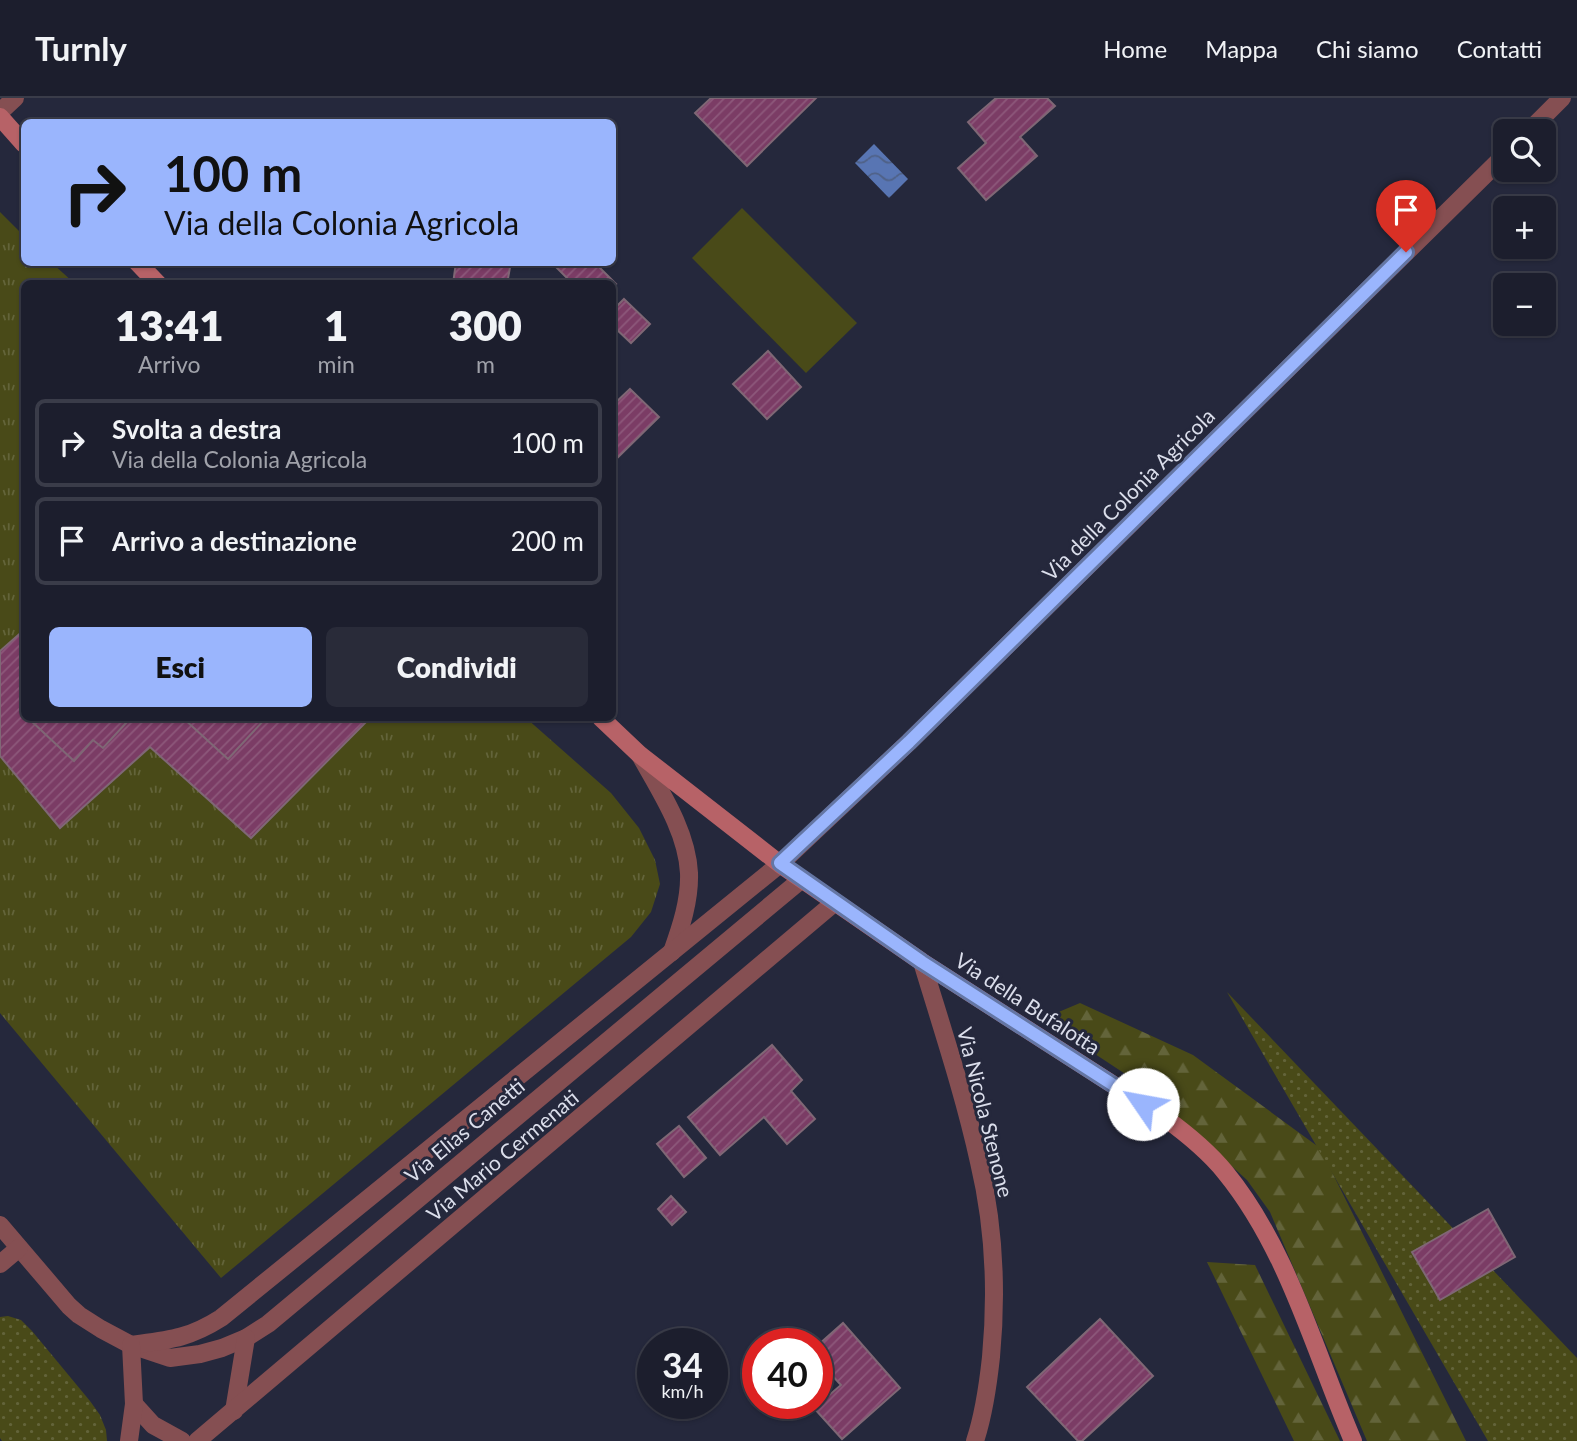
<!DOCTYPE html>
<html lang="it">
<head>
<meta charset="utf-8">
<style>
  body { margin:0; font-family:Lato,sans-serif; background:#292b39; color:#f1f3f6; height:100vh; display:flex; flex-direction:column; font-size:26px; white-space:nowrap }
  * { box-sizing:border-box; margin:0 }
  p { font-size:23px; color:#a0a2aa }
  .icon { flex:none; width:38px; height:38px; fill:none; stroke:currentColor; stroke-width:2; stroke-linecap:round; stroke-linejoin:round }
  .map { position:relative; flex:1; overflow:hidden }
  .sheet { position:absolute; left:21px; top:182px; width:595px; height:441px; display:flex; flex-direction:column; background:#1c1e2d; border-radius:10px; box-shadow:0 2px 5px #0004,0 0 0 2px #3a3c49 }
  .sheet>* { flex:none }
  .hud { position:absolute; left:21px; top:21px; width:595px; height:147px; border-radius:10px; box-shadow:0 2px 5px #0004,0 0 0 2px #3a3c49; background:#9ab5fd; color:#111; overflow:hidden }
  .fabs { position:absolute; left:1493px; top:21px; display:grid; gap:14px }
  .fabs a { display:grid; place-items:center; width:63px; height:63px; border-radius:10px; background:#1c1e2d; box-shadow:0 2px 5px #0004,0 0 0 2px #3a3c49; font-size:35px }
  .speed { position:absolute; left:637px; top:1230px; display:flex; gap:14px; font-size:35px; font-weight:700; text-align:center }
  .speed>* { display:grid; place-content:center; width:91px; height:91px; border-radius:50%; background:#1c1e2d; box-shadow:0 2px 5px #0004,0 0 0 2px #3a3c49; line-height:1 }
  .speed small { font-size:18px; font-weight:400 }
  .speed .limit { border:10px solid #d22; background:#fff; color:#111 }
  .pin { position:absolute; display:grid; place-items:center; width:60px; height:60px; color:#fff; margin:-72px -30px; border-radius:50% 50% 50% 0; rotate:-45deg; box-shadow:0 0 7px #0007 }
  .pin .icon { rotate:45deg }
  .me { position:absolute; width:77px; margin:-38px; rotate:303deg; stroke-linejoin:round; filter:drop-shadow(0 0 5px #0008) }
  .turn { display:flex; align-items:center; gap:24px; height:147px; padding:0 28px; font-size:32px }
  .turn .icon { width:91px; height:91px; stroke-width:2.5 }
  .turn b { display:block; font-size:49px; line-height:60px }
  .eta { display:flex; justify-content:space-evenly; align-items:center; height:119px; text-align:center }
  .eta b { font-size:42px; font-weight:800; line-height:49px }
  .action { display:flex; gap:14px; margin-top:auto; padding:14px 28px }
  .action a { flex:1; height:80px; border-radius:10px; background:#9ab5fd; color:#111; font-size:28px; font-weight:800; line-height:80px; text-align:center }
  .action a+a { background:#292b39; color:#f1f3f6 }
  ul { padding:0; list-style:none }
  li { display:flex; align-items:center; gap:21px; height:88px; margin:0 14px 10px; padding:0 14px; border:4px solid #3a3c49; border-radius:10px }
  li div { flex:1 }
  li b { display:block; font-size:26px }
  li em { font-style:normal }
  header { display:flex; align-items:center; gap:42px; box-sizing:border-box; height:98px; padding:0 35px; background:#1c1e2d; border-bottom:2px solid #3a3c49 }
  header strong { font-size:33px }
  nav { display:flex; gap:38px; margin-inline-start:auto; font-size:24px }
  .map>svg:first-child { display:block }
  .grass { fill:url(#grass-tufts) }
  .forest { fill:url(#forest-firs) }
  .park { fill:url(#park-dots) }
  .pitch { fill:#494a18 }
  .water { fill:url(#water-waves) }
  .building { fill:url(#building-hatch); stroke:#7f6775; stroke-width:2 }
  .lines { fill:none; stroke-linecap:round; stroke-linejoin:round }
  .street { stroke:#854f52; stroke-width:18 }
  .secondary { stroke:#b76267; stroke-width:18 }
  .route-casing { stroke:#6476a4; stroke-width:18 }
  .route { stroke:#9ab5fd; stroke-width:12 }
  .labels { text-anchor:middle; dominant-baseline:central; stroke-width:6; stroke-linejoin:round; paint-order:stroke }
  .street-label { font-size:21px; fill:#dbdeeb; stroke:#25283c }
</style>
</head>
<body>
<header>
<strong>Turnly</strong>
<nav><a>Home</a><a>Mappa</a><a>Chi siamo</a><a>Contatti</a></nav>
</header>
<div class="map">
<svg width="1577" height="1343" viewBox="0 0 1577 1343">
  <defs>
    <pattern id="grass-tufts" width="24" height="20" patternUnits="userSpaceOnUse" patternTransform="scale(1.75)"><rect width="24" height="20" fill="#494a18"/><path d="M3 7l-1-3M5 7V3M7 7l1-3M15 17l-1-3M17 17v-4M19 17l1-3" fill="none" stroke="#63643a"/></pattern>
    <pattern id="forest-firs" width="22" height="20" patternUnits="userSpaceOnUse" patternTransform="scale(1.75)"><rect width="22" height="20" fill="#494a18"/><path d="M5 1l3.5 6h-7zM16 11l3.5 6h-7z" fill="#63643a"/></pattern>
    <pattern id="park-dots" width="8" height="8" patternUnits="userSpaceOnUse" patternTransform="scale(1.75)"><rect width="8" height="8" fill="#494a18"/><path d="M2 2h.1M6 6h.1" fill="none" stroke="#63643a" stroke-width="1.8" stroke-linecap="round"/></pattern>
    <pattern id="water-waves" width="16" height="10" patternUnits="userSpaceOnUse" patternTransform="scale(1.75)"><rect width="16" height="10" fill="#5875b3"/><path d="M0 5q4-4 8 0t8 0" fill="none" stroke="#4f6187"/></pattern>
    <pattern id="building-hatch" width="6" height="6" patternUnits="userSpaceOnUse" patternTransform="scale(1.75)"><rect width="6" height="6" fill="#7b3c65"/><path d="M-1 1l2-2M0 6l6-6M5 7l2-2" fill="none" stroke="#8d587b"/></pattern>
  </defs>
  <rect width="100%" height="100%" fill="#25283c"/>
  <!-- grass -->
  <g class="grass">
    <path d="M0,114l24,24v26l28,1 22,20 -50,1v346l-24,21z"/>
    <path d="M370,620h156l85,75 28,35 16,32 5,24 -9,28 -20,25 -410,341 -221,-265v-257l60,71 90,-80 101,90z"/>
  </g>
  <!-- forest -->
  <g class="forest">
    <path d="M1080,905l113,52 127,93 146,293h-99l-97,-229 -23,-32 -105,-95 -100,-66z"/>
    <path d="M1207,1164l48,3 85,176h-46z"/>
  </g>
  <!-- park -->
  <g class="park">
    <path d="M1227,894l350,366v83h-89z"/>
    <path d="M8,1218l13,4 11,11 58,70 10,14 6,15 1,11h-105l-2,-3v-121z"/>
  </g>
  <!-- pitch -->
  <path class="pitch" d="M742,110l115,115 -51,50 -114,-115z"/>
  <!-- water -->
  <path class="water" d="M874,46l34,35 -19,19 -34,-35z"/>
  <!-- building -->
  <g class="building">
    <path d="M711,0h105l-69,68 -52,-53z"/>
    <path d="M996,0h51l8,8 -35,31 17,19 -51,44 -28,-32 28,-25 -18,-21z"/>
    <path d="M456,164h55l-4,22h-54z"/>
    <path d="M551,164h43l22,22 -4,3v-3h-39z"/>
    <path d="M624,201l26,25 -19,19 -19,-18v-14z"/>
    <path d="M768,253l33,36 -34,32 -34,-35z"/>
    <path d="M630,291l29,28 -47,46v-57z"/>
    <path d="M24,532v88h346l-119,120 -101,-91 -90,81 -60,-72v-105z"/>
    <path d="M28,620h95l4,4 -24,26 -10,-8 -19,21z"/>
    <path d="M183,620h80l2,1 -37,40z"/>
    <path d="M772,947l30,35 -11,11 24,28 -28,25 -23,-27 -44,38 -32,-38z"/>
    <path d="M679,1028l27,32 -22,19 -27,-33z"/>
    <path d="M671,1098l15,16 -14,13 -14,-16z"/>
    <path d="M1488,1111l27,48 -75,43 -28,-48z"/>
    <path d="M1100,1221l53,57 -71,65h-4l-51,-54z"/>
    <path d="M843,1225l57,65 -58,51 -28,-31 27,-23 -24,-26v-13z"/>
  </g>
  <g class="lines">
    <!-- street -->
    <g class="street">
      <path d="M0,14l15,-14"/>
      <path d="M1529,33l33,-33"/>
      <path d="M640,657c20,36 47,76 49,118 1,27 -8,54 -17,79"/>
      <path d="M922,864c20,66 42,132 57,200 15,63 18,131 12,195 -3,28 -7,57 -16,84"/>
      <path d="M0,1127l69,81 10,9 22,14 30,16 39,13 30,-4 22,-6 24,-10 22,-14 534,-445"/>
      <path d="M0,1166l19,-16"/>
      <path d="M131,1247c37,-5 57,-6 90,-27l559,-454 129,-122 596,-587"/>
      <path d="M134,1306l19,21 29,16"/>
      <path d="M234,1313l12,-73"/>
      <path d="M129,1343l5,-37 -3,-59"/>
      <path d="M197,1343l638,-539"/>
    </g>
    <!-- secondary -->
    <g class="secondary">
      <path d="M0,19l24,27"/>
      <path d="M137,164l21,22"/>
      <path d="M601,620l38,36 141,110 142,98 243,156c22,16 43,33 60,54 63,77 89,178 128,269"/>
    </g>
  </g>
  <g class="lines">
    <defs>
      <path id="route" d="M1143,1006l-221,-142 -142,-99 129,-121 497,-490"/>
    </defs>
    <!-- route casing -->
    <use href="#route" class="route-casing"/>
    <!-- route -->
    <use href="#route" class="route"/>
  </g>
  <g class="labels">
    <!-- street labels -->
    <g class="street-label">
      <text transform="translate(1128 396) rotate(-45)">Via della Colonia Agricola</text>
      <text transform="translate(1028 905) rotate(33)">Via della Bufalotta</text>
      <text transform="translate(986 1014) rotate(76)">Via Nicola Stenone</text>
      <text transform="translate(464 1032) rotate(-40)">Via Elias Canetti</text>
      <text transform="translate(502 1057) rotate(-40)">Via Mario Cermenati</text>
    </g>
  </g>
</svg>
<div class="fabs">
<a><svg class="icon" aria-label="search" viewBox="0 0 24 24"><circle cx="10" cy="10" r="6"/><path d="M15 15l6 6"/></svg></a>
<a>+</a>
<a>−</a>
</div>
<div class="speed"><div>34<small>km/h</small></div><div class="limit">40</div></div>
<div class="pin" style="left:1406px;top:154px;background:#d93025"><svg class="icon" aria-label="arrive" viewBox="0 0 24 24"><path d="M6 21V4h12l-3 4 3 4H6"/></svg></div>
<svg class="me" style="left:1143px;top:1006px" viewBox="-20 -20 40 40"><circle r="19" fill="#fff"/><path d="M0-13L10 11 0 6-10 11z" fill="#9ab5fd"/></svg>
<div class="hud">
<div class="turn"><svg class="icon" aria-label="right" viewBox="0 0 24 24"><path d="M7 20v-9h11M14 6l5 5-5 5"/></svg><div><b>100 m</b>Via della Colonia Agricola</div></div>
</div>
<section class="sheet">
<div class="eta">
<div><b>13:41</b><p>Arrivo</p></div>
<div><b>1</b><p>min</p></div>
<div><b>300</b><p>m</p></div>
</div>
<ul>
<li><svg class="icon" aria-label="right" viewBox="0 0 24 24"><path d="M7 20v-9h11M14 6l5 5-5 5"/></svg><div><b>Svolta a destra</b><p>Via della Colonia Agricola</p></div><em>100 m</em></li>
<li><svg class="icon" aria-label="arrive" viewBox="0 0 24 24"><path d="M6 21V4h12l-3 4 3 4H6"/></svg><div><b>Arrivo a destinazione</b></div><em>200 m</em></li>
</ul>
<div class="action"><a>Esci</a><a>Condividi</a></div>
</section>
</div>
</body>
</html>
